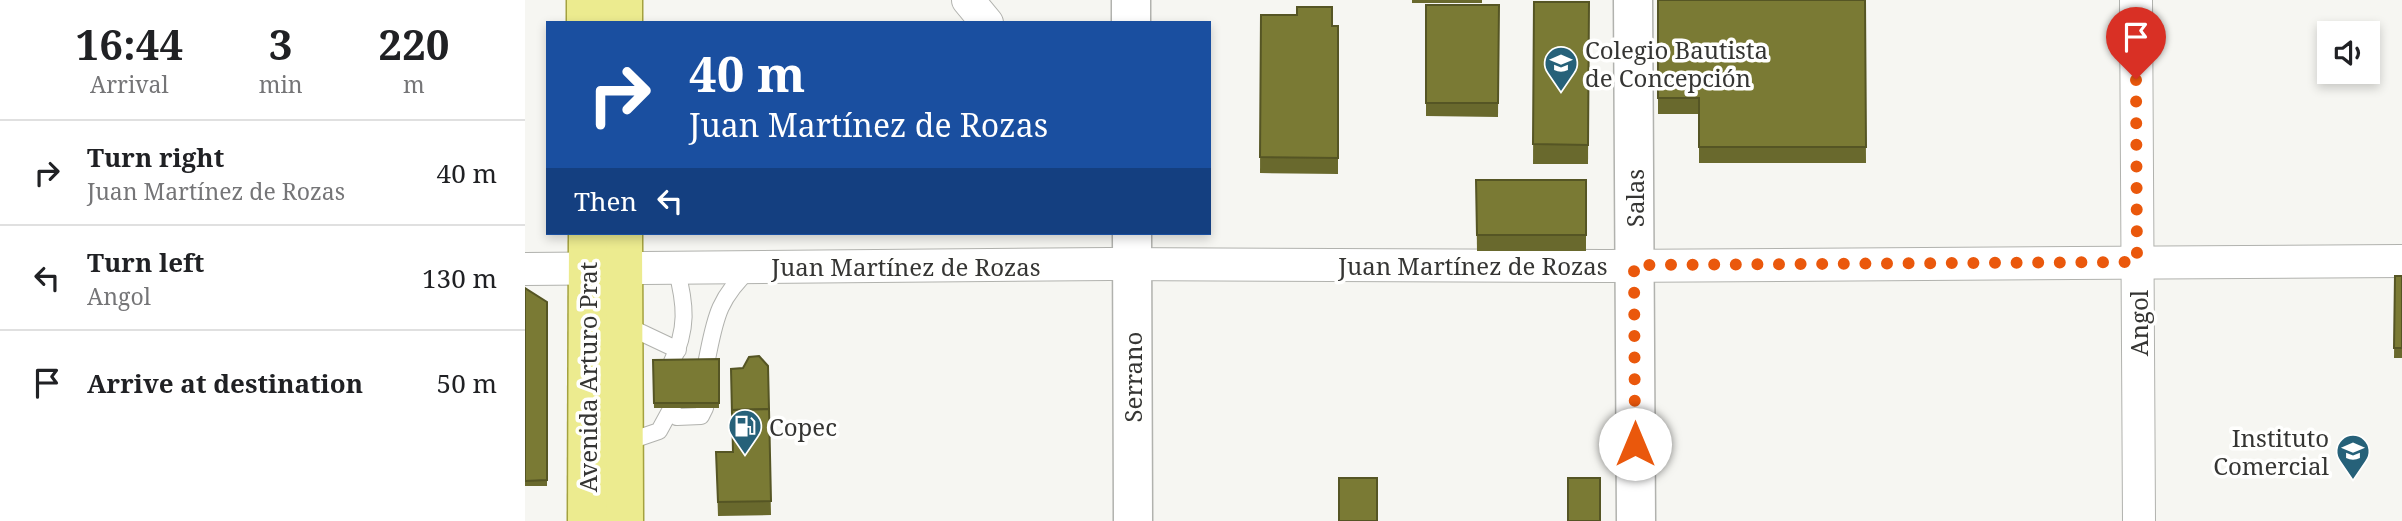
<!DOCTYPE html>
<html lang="en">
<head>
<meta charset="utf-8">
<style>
  body { margin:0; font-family:"Noto Serif",serif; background:#f6f6f6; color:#202124; height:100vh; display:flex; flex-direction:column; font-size:26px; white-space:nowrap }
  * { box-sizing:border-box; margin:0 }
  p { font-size:23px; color:#757577 }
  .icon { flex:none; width:38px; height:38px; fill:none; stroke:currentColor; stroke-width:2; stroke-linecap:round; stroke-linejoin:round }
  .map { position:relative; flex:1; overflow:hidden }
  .side { display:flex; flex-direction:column; background:#fff; width:525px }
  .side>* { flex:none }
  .guide { position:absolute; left:21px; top:21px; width:665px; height:214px; border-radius:0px; box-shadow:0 4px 10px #0003; background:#1a4fa0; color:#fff; overflow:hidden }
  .controls { position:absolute; left:1792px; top:21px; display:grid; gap:14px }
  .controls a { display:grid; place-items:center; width:63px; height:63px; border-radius:0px; background:#fff; box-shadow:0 4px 10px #0003; font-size:35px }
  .pin { position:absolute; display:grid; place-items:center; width:60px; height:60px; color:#fff; margin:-72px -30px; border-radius:50% 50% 50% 0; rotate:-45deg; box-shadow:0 0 7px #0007 }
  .pin .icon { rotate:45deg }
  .me { position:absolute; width:77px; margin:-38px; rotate:0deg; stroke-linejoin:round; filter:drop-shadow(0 0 5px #0008) }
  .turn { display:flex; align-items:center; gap:24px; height:147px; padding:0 28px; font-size:32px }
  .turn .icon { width:91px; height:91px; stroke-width:2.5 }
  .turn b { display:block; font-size:49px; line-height:60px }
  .then { display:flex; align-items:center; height:66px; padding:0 28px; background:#0003; gap:14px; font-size:26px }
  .eta { display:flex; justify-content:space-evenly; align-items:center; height:119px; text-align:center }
  .eta b { font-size:42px; font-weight:700; line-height:49px }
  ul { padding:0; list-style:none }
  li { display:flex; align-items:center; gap:21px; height:105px; padding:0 28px; border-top:2px solid #e0e0e0 }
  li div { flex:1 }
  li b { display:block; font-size:26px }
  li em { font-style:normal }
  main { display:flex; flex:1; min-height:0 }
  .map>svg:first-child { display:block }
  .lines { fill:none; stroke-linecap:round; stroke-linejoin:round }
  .service-casing { stroke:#b1b2ae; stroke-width:18 }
  .minor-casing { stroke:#b1b2ae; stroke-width:34 }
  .tertiary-casing { stroke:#b1b2ae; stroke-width:41 }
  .primary-casing { stroke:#a4a23f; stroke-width:41 }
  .service { stroke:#fff; stroke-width:16 }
  .minor { stroke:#fff; stroke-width:32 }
  .tertiary { stroke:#fff; stroke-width:38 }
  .primary { stroke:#eceb8f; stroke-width:38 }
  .wall { fill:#69692d }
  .building { fill:#7a7a34; stroke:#555524; stroke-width:2 }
  .route { stroke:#ea580c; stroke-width:12; stroke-dasharray:0 21.6 }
  .labels { text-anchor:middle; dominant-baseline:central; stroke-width:7; stroke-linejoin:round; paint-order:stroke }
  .poi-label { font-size:24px; fill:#353533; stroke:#fffffe; text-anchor:start }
  .street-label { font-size:24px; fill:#353533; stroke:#fffffe }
</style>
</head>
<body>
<main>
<section class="side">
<div class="eta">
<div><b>16:44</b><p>Arrival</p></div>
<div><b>3</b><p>min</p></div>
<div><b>220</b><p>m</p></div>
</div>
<ul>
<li><svg class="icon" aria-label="right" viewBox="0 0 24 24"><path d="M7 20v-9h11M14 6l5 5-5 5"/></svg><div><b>Turn right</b><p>Juan Martínez de Rozas</p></div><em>40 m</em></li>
<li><svg class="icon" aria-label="left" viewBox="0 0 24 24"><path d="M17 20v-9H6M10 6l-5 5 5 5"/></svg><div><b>Turn left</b><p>Angol</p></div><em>130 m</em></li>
<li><svg class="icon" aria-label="arrive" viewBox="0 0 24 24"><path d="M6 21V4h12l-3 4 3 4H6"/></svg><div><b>Arrive at destination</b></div><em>50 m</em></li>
</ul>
</section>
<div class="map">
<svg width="1877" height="521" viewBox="0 0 1877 521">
  <rect width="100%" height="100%" fill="#f6f6f2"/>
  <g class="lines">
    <defs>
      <g id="service">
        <path d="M98,324l55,26"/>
        <path d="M146,364c17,-35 15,-59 5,-96"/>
        <path d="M181,364c9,-43 10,-64 45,-96"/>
        <path d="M99,443l35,-12 12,-22 6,8 24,-1 4,-8"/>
      </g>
      <g id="minor">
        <path d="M443,0l19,23"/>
        <path d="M1611,0l3,521"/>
        <path d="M0,269l585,-5 497,2 795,-5"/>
      </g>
      <g id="tertiary">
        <path d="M606,0v23"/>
        <path d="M1108,0l3,521"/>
        <path d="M607,233l1,288"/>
      </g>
      <g id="primary">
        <path d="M61,0v23"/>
        <path d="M98,23v-23"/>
        <path d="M98,233l1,288"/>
        <path d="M62,521l1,-288"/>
      </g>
    </defs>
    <!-- service casing -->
    <use href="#service" class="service-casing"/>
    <!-- minor casing -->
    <use href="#minor" class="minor-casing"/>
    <!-- tertiary casing -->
    <use href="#tertiary" class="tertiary-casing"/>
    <!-- primary casing -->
    <use href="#primary" class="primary-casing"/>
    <!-- service -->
    <use href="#service" class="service"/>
    <!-- minor -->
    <use href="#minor" class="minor"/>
    <!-- tertiary -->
    <use href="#tertiary" class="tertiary"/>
    <!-- primary -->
    <use href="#primary" class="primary"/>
  </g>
  <!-- wall -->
  <g class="wall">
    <rect x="887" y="0" width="70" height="3"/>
    <path d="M1133,0h207l1,163h-167v-49h-41z"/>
    <path d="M1009,2h55l-1,162h-55z"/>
    <path d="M901,5h73l-1,112 -72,-1z"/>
    <path d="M736,15l77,11v148l-78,-1z"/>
    <path d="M951,180h110v71h-109z"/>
    <path d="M1870,276h7v82h-8z"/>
    <path d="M0,288l22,14v184h-22z"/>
    <path d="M194,359v49h-65l-1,-48z"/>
    <path d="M243,366l3,149 -53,1 -2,-64h17z"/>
  </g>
  <!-- building -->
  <g class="building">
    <path d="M1133,0h207l1,147h-167v-49h-41z"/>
    <path d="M1009,2h55l-1,143 -55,-1z"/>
    <path d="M901,5h73l-1,98h-72z"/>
    <path d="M772,7h35v19h6v132l-78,-1 1,-142h36z"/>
    <path d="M951,180h110v55h-109z"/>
    <path d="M1870,276h7v72h-8z"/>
    <path d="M0,288l22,14v178l-22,1z"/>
    <path d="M234,356l9,10 1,43 -37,1v4l-1,-45 12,-1 6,-11z"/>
    <path d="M194,359v44h-65l-1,-43z"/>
    <path d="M244,409l2,92 -53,1 -2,-50h17l-1,-42z"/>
    <rect x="814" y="478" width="38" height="43"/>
    <rect x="1043" y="478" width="32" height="43"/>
  </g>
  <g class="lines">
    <!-- route -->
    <path class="route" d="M1110,444l-1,-179 503,-3 -1,-183"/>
  </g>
  <!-- icons -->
  <defs>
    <symbol id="university-pin" viewBox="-11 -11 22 30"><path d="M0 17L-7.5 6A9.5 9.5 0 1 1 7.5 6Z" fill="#266179" stroke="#fffffe"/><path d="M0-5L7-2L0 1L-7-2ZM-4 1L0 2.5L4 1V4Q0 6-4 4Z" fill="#fff"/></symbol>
    <symbol id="fuel-pin" viewBox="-11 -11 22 30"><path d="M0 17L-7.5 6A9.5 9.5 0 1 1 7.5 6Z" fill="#266179" stroke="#fffffe"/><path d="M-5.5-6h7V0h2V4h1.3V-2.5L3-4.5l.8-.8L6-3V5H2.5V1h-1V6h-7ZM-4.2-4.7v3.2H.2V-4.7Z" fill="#fff"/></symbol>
    <symbol id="school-pin" viewBox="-11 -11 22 30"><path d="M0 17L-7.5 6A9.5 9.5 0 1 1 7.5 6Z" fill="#266179" stroke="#fffffe"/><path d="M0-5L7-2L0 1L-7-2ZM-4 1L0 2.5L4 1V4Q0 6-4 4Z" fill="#fff"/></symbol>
  </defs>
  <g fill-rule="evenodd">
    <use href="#university-pin" x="1017" y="44" width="38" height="52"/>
    <use href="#fuel-pin" x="201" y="407" width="38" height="52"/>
    <use href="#school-pin" x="1809" y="432" width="38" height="52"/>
  </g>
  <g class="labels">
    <!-- poi labels -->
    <g class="poi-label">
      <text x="1060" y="49">Colegio Bautista<tspan x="1060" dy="28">de Concepción</tspan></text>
      <text x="244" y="426">Copec</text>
      <text x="1804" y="437" text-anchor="end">Instituto<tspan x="1804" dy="28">Comercial</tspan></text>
    </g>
    <!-- street labels -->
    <g class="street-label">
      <text transform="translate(1109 198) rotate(-90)">Salas</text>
      <text x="948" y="265">Juan Martínez de Rozas</text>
      <text x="381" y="266">Juan Martínez de Rozas</text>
      <text transform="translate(1613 323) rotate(-90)">Angol</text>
      <text transform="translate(62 377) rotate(-90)">Avenida Arturo Prat</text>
      <text transform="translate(607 377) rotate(-90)">Serrano</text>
    </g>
  </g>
</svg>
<div class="controls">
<a><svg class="icon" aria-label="sound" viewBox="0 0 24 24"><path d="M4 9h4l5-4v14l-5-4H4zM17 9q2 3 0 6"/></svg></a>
</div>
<div class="pin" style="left:1611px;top:79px;background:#d93025"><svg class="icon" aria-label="arrive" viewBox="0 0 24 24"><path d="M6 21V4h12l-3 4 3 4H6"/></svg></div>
<svg class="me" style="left:1110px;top:444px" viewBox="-20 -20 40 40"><circle r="19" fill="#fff"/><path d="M0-13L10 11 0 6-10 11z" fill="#ea580c"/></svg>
<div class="guide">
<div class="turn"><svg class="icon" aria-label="right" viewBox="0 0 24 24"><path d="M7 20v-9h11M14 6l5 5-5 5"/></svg><div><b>40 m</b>Juan Martínez de Rozas</div></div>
<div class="then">Then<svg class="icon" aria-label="left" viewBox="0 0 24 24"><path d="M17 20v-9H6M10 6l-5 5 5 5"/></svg></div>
</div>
</div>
</main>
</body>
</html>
